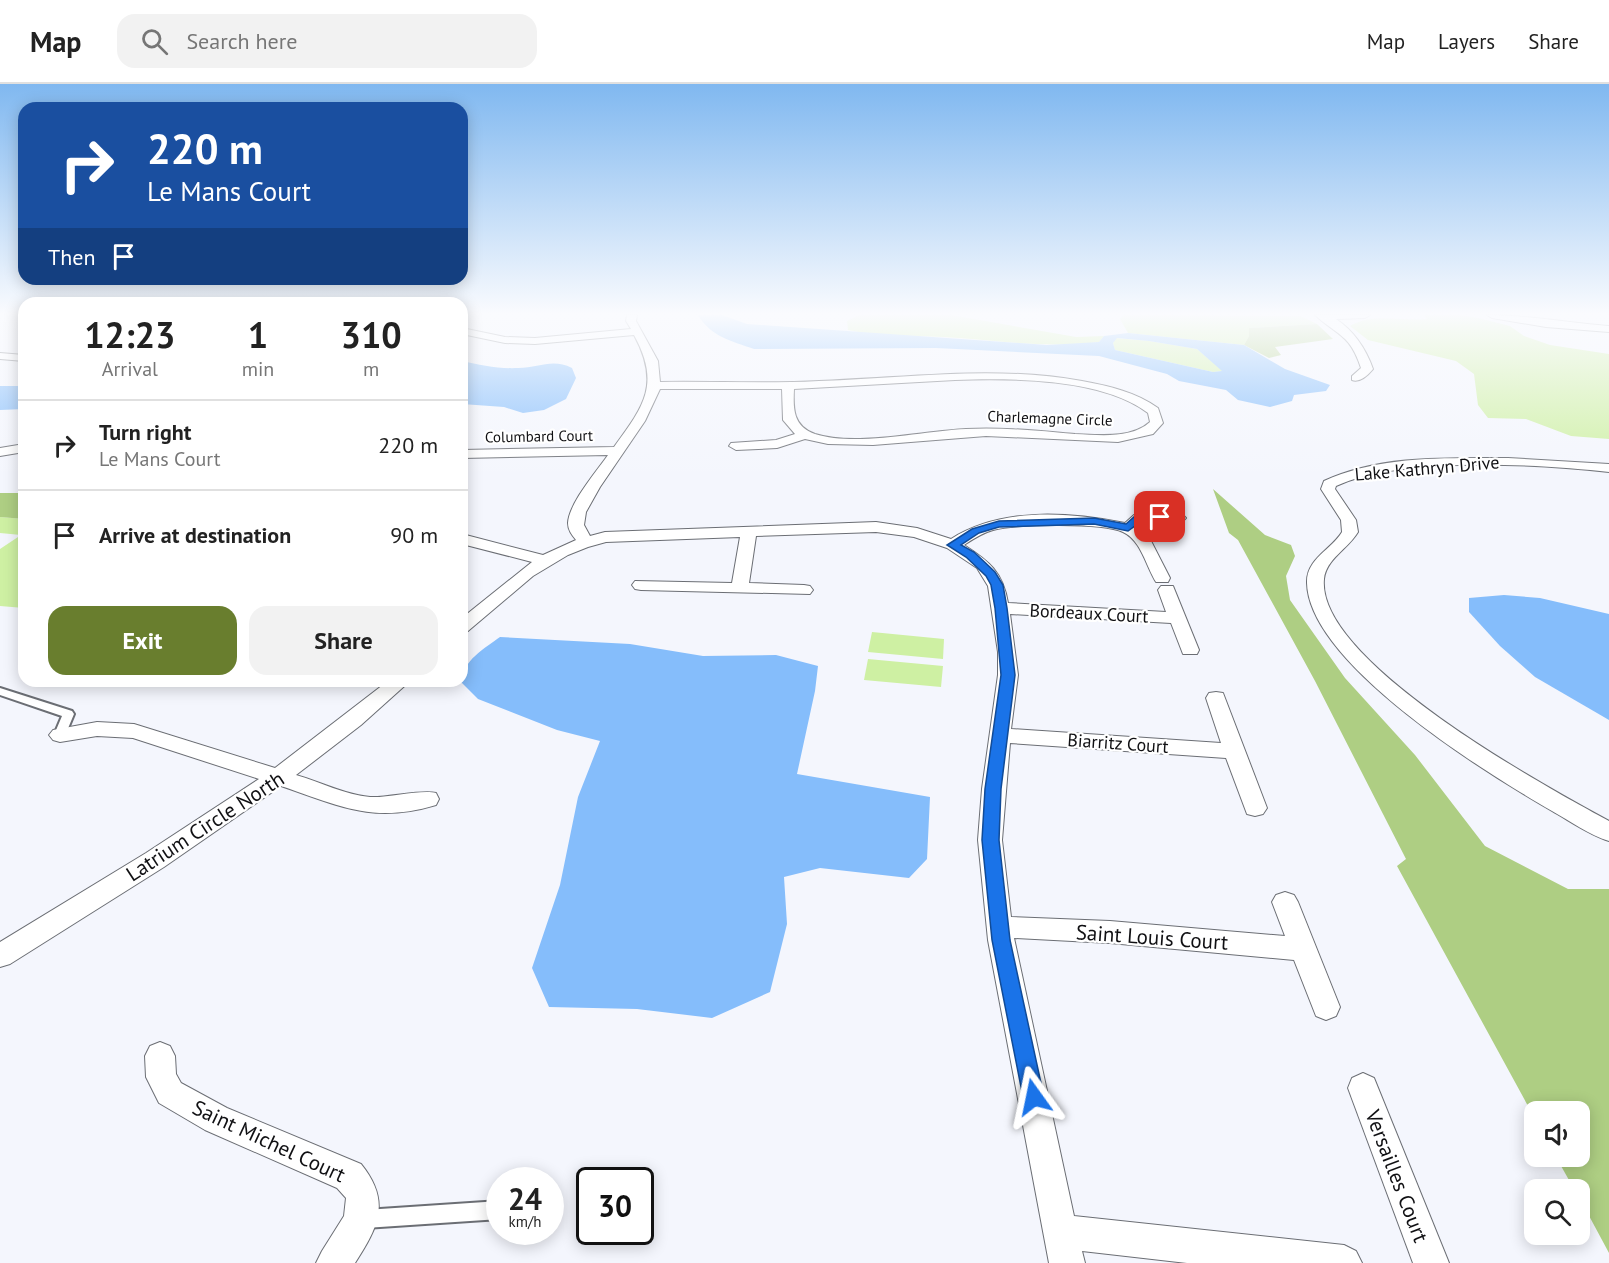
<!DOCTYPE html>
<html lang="en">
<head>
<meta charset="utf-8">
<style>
  body { margin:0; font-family:"PT Sans",sans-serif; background:#f2f2f2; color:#222; height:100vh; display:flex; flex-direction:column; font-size:22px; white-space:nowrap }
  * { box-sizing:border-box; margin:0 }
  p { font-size:20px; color:#767676 }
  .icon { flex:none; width:33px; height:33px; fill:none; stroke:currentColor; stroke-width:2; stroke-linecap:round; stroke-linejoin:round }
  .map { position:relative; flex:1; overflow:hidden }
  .sheet { position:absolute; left:18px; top:213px; width:450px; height:390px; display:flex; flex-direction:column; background:#fff; border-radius:18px; box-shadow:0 3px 15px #0003 }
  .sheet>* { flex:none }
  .hud { position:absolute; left:18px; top:18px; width:450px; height:183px; border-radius:18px; box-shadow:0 3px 15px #0003; background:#1a4fa0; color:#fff; overflow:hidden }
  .buttons { position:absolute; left:1524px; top:1017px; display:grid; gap:12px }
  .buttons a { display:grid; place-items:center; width:66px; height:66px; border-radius:12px; background:#fff; box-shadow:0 3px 15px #0003; font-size:30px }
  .speed { position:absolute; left:486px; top:1083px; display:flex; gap:12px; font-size:30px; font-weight:700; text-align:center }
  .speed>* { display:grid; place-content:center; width:78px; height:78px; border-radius:50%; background:#fff; box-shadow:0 3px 15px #0003; line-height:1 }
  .speed small { font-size:15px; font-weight:400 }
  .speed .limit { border:3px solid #111; border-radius:9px; background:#fff; color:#111 }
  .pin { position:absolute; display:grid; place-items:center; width:51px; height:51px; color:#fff; margin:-26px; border-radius:12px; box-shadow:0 3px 9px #0006 }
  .me { position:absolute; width:66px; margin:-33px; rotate:348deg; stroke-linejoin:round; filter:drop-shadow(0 0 4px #0008) }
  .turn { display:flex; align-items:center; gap:21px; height:126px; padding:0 30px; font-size:27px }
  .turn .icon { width:78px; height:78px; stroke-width:2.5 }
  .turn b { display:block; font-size:42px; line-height:51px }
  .then { display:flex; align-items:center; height:57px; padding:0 30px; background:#0003; gap:12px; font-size:22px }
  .eta { display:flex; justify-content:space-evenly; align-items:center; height:102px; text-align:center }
  .eta b { font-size:36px; font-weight:800; line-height:42px }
  .cta { display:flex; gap:12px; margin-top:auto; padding:12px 30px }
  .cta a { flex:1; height:69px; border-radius:18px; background:#697e2e; color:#fff; font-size:24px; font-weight:800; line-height:69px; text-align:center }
  .cta a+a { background:#f2f2f2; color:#222 }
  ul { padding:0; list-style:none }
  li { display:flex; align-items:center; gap:18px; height:90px; padding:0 30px; border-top:2px solid #e0e0e0 }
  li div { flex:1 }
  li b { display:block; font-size:22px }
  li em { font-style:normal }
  header { display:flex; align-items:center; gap:36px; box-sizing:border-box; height:84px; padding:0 30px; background:#fff; border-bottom:2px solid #e0e0e0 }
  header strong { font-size:28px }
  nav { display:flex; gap:33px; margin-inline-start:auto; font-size:21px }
  .search { width:420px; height:54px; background:#f2f2f2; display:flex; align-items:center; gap:15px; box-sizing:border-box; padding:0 21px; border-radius:18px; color:#767676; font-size:22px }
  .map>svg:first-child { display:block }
  .green { fill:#cef0a3 }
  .forest { fill:#aece83 }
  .water { fill:#85bdfb; fill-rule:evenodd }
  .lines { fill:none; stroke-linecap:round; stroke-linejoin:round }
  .lane-casing { stroke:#6b6e74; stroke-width:4 }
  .street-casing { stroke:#6b6e74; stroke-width:2 }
  .lane { fill:#fff; fill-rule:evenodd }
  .street { fill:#fff; fill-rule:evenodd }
  .route { fill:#1a73e8; stroke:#114b97; stroke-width:1.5 }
  .labels { text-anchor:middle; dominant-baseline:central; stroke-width:4.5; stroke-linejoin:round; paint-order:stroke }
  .far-street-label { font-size:15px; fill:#101013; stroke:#fff }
  .street-label { font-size:18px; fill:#101013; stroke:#fff }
  .near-street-label { font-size:21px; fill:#101013; stroke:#fff }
</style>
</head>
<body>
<header>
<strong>Map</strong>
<div class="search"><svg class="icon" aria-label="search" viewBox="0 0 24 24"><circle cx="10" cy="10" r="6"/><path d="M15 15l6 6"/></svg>Search here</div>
<nav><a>Map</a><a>Layers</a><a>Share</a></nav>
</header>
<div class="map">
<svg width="1609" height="1179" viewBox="0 0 1609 1179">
  <rect width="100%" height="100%" fill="#f4f6fd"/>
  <!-- green -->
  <g class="green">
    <path d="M859,231h92l125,22 28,-1 -5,6c-52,7 -103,-2 -155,-5 -32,-2 -65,0 -96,-7l-1,-9z"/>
    <path d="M1124,231l176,1 17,8 -68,4v8l-5,9 -116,-12 -8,-14z"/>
    <path d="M1424,231h35l19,3 32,8 14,10 26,9 59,9v85l-38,-3 -45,-17 -38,-1 -10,-13 -4,-31 -18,-13 -88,-21 -18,-14c24,-14 52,-4 77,-7z"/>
    <path d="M1116,254l33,3 48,8 26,22 -10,1 -98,-22 -2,-7z"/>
    <path d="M0,433l24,2v89l-24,-2v-57l21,-14 -21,-2z"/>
    <path d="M872,548l72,7 -1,20 -75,-7z"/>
    <path d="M868,575l75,7 -2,21 -77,-7z"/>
  </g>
  <!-- forest -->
  <g class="forest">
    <path d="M1317,240l16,15 -58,8 6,8 -12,3 -25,-13 5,-9v-8z"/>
    <path d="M1213,405l52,46 26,10 4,11 -9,20 4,24 55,78 70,77 70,91 83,43h41v364l-29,-54v-9l-6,-1 -18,-32 24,-1v-44h-46v5l-137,-251 9,-7 -91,-178 -77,-141 -9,-7z"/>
    <path d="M0,409h24v26l-24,-2z"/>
  </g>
  <!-- water -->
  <g class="water">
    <path d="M698,231h24l25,9 300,21 52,-3 5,-6 24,-3 116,12 41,24 45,16 -4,6 -32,4 -2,6 -22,6 -32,-7 -12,-10 -47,-9 -12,-7 -68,-18 -163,-8 -182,1c-22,-8 -43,-12 -56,-34zM1117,254l32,3 48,8 25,22 -9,1 -98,-22 -2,-7z"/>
    <path d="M462,277c18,4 37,8 56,7 21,0 34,-10 54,0l4,10 -10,21 -22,11 -21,3 -19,-6 -42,-3z"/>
    <path d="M0,302h24v23l-24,1z"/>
    <path d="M1504,511l36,3 69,16v106l-74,-43 -35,-31 -31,-34v-14z"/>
    <path d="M500,553l130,7 73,12 73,-1 42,11 -3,25 -18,83 133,23 -3,62 -18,19 -89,-10 -36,9 3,47 -17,68 -58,26 -75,-9 -88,-2 -17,-39 28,-83 18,-88 22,-56 -43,-11 -79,-31 -18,-18h2c0,-20 23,-33 38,-44z"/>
  </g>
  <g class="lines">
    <defs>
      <g id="lane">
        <path d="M0,604l72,23 2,3 -10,24h-8l-2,-3 8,-19 -62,-21z"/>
        <path d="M500,1117v18l-135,9 -6,-3 -3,-6 3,-6 6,-3z"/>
      </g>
      <g id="street">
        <path d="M627,231h10l-1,6 22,40 2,21c53,-1 106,2 159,-1 89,-3 175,-16 263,0 27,5 54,11 76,27l5,15 -10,11 -35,8 -132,-6 -113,9 -45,-1 -23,-5 -28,9 -41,2 -7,-4 2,-3 45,-3 19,-6 -12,-14 -1,-31h-122l-15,32 -45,66 -14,25 -2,13 6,11 15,-4 271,-10 41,6 34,11c51,-32 117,-27 174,-16l9,-8 5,-2 44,2 3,3 -3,3 -40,2 -6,5 13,11 20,39 -2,4h-12c-10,-16 -15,-42 -33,-50 -21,-10 -107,-8 -130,-2 -11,3 -20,9 -29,15 25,16 39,27 44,58l158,9 -8,-22 3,-4h12l26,64 -2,4h-14l-12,-31 -161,-9 8,61 -7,54 210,14 -15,-45 3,-5 7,-1 7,1 44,115 -4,6 -8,2 -8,-2 -21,-56 -216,-15 -8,97 9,77 99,4 175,15 -13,-34 4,-7 9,-3 9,3 4,7 42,105 -4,9 -10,4 -10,-4 -22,-56 -184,-17 -96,-5 60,278 270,29 12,6 6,12h-175l-105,-12 3,12h-36l-61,-323 -10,-100 4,-51 16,-114v-23l-10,-66 -11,-18 -30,-20 -33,-11 -38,-5 -120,4 -7,47 55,2 6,1 3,4 -3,4 -169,-4 -6,-1 -3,-4 3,-4 97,2 8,-46 -134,5 -18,5 -20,8 -35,21 -65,55 -6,1v-14l70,-56 -70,-18v-10l81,21 33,-15c-4,-5 -8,-10 -8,-17 1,-20 29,-52 40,-68l-146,3v-8l152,-3c30,-41 47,-63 20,-112l-99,9 -30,-1 -43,-9v-6l43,9 30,1 96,-9 -5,-8zM955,296c56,-2 147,-2 193,33l2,9c-19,17 -50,13 -75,12 -36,-3 -73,-7 -109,-5 -44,2 -110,18 -151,5 -22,-8 -22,-25 -21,-45z"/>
        <path d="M1315,231h55l-5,3 -29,1c18,12 30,30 37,50 -5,6 -13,14 -21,11v-4l9,-8c-11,-34 -23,-32 -46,-53z"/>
        <path d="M1487,231c41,0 81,8 122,11v6l-63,-5 -54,-9z"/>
        <path d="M0,269l24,2v6l-24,-2z"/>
        <path d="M24,360v8l-24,4v-8z"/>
        <path d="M1508,374l101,6v8c-71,-8 -209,-16 -273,14l-1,3 21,31 2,12c-10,17 -32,27 -34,47 -8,82 222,208 285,242v20c-20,-6 -39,-20 -57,-30 -64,-37 -243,-147 -245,-228 -1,-24 24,-33 35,-51l-1,-12 -20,-31 3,-8c56,-26 123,-23 184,-23z"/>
        <path d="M388,597h22l-49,44 -65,50c24,7 50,20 74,22 19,1 52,-8 66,-4l3,6 -3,6c-63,19 -96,1 -155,-19l-117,81 -154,97 -10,3v-25l146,-89 113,-74 -126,-41 -36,-2 -37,6 -7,-2 -4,-5 4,-5 44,-8 37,2 141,44z"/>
        <path d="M160,958l10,4 5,10 1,18 5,9 46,25 134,56c30,37 18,62 -6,99h-39l6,-12 22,-35 2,-18 -9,-10 -132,-58 -46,-27 -13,-26 -1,-21 5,-10z"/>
        <path d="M1363,989l11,5 75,185h-36l-65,-175 4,-10z"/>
      </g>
    </defs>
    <!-- lane casing -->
    <use href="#lane" class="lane-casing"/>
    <!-- street casing -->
    <use href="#street" class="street-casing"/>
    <!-- lane -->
    <use href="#lane" class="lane"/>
    <!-- street -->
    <use href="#street" class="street"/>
  </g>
  <!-- sky -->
  <linearGradient id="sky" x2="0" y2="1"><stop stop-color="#80b8f0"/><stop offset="0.58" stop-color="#fafbfe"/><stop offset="1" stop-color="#fafbfe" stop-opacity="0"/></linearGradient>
  <rect width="1609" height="396" fill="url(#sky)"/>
  <!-- route -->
  <path class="route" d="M1160,430h4v5l-22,2 -14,10 -34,-7 -95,3 -20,6 -18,12 13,7 21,20 8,13 4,23 8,67 -14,114 -2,51 11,100 34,157 -3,8 -7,3 -8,-3 -3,-8 -31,-157 -10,-100 3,-51 16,-114 -6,-67 -4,-23 -5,-9 -20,-19 -19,-12 25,-16 27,-8 95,-3 32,6 9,-8z"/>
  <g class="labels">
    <!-- far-street labels -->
    <g class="far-street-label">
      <text transform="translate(1050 334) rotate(2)">Charlemagne Circle</text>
      <text transform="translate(539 352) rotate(-1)">Columbard Court</text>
    </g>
    <!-- street labels -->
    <g class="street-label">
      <text transform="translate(1427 384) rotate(-5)">Lake Kathryn Drive</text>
      <text transform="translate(1089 529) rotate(3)">Bordeaux Court</text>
      <text transform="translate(1118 659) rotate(4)">Biarritz Court</text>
    </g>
    <!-- near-street labels -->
    <g class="near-street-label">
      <text transform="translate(205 742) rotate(-33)">Latrium Circle North</text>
      <text transform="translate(1152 853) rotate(4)">Saint Louis Court</text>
      <text transform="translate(269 1057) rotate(25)">Saint Michel Court</text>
      <text transform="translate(1397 1092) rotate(69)">Versailles Court</text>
    </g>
  </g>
</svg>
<div class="buttons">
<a><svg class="icon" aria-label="sound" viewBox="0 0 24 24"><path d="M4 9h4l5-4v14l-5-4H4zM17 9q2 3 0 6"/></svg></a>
<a><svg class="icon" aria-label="search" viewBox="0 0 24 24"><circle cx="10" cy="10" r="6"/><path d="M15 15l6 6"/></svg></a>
</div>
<div class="speed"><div>24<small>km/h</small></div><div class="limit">30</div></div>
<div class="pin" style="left:1160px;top:433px;background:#d93025"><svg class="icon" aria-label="arrive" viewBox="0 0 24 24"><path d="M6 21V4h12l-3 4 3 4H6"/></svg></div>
<svg class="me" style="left:1034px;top:1013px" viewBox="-20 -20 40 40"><path d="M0-17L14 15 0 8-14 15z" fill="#1a73e8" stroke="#fff" stroke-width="4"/></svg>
<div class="hud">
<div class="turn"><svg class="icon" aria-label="right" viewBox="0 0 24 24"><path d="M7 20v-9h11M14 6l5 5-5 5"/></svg><div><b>220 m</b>Le Mans Court</div></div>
<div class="then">Then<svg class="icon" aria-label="arrive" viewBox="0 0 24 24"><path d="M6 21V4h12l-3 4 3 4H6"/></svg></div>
</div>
<section class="sheet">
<div class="eta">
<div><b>12:23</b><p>Arrival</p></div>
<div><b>1</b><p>min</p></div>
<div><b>310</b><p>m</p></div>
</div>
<ul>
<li><svg class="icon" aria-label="right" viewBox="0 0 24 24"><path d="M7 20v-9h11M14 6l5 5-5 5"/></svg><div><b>Turn right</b><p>Le Mans Court</p></div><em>220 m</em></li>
<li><svg class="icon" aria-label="arrive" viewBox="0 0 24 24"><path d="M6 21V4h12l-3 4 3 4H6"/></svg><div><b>Arrive at destination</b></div><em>90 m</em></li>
</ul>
<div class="cta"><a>Exit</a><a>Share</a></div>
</section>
</div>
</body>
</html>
